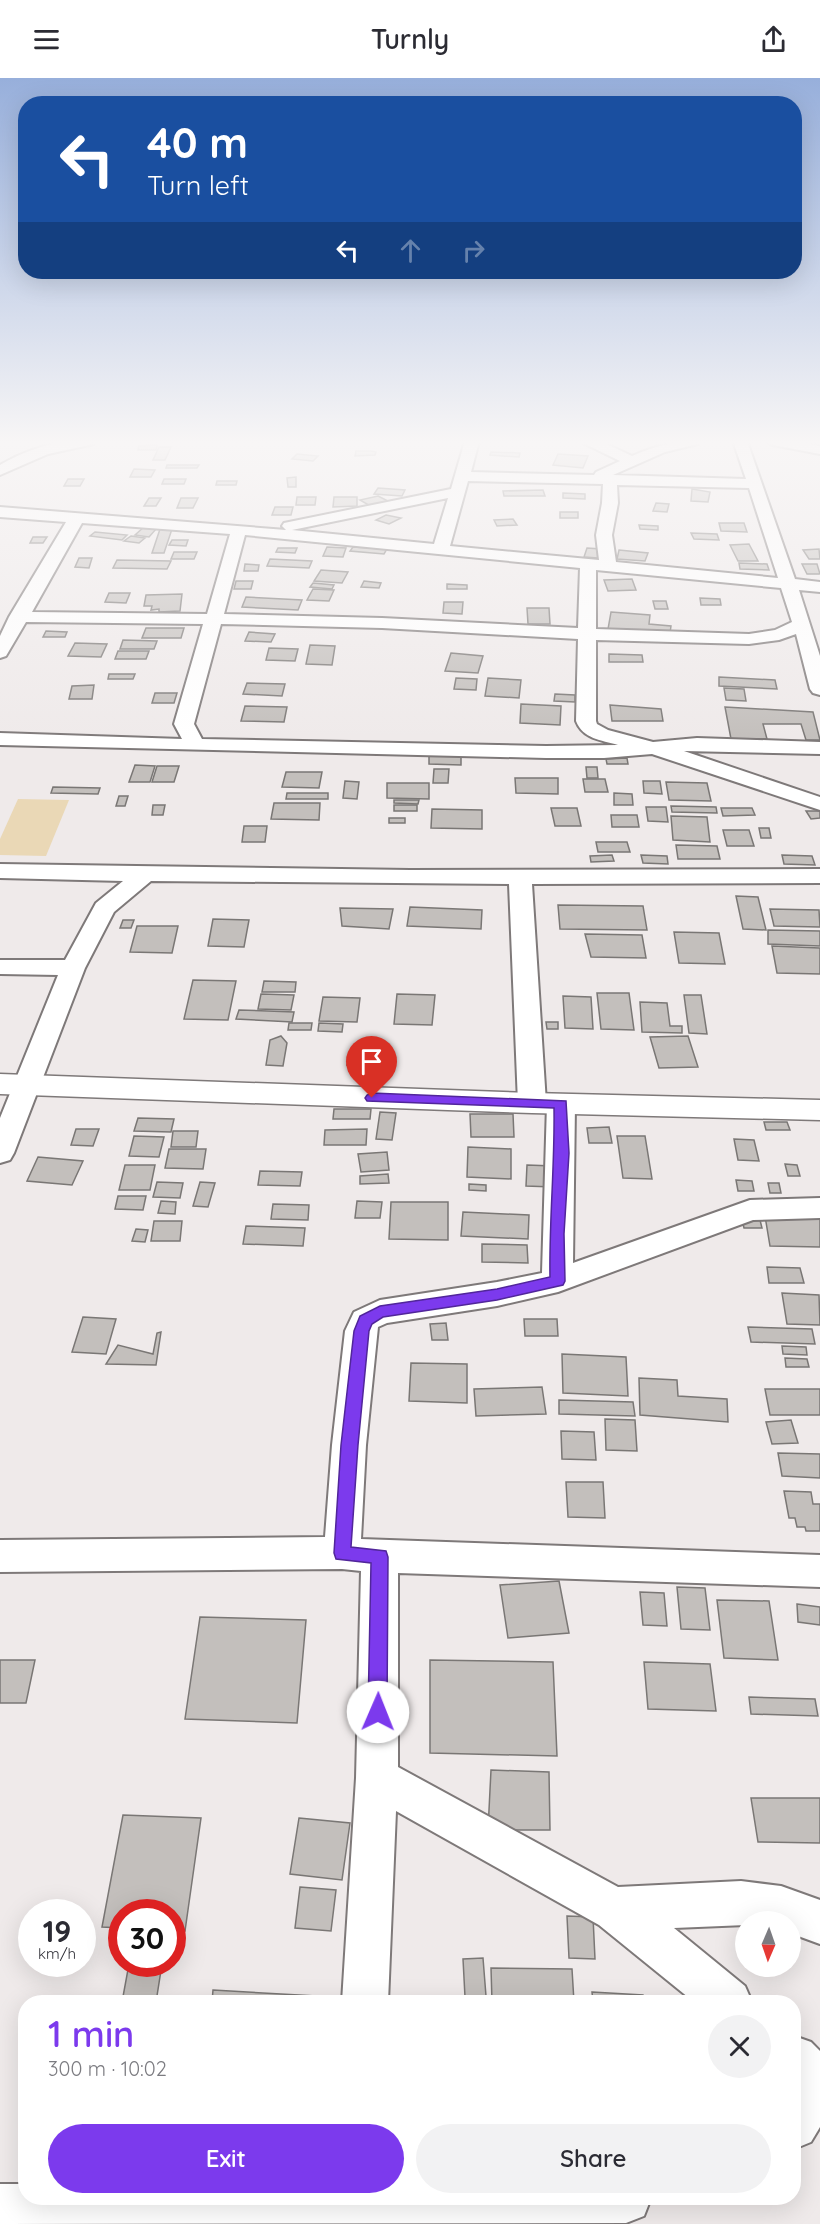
<!DOCTYPE html>
<html lang="en">
<head>
<meta charset="utf-8">
<style>
  body { margin:0; font-family:Quicksand,sans-serif; background:#f2f2f3; color:#2b2b33; height:100vh; display:flex; flex-direction:column; font-size:22px; white-space:nowrap }
  * { box-sizing:border-box; margin:0 }
  p { font-size:20px; color:#7c7c81 }
  .icon { flex:none; width:33px; height:33px; fill:none; stroke:currentColor; stroke-width:2; stroke-linecap:round; stroke-linejoin:round }
  .map { position:relative; flex:1; overflow:hidden }
  .drawer { position:absolute; left:18px; top:1917px; width:783px; height:210px; display:flex; flex-direction:column; background:#fff; border-radius:24px; box-shadow:0 6px 24px #0002 }
  .drawer>* { flex:none }
  .top-card { position:absolute; left:18px; top:18px; width:784px; height:183px; border-radius:24px; box-shadow:0 6px 24px #0002; background:#1a4fa0; color:#fff; overflow:hidden }
  .needle { width:39px; rotate:182deg }
  .buttons { position:absolute; left:735px; top:1833px; display:grid; gap:12px }
  .buttons a { display:grid; place-items:center; width:66px; height:66px; border-radius:50%; background:#fff; box-shadow:0 6px 24px #0002; font-size:30px }
  .speed { position:absolute; left:18px; top:1821px; display:flex; gap:12px; font-size:30px; font-weight:700; text-align:center }
  .speed>* { display:grid; place-content:center; width:78px; height:78px; border-radius:50%; background:#fff; box-shadow:0 6px 24px #0002; line-height:1 }
  .speed small { font-size:15px; font-weight:400 }
  .speed .limit { border:9px solid #d22; background:#fff; color:#111 }
  .pin { position:absolute; display:grid; place-items:center; width:51px; height:51px; color:#fff; margin:-62px -26px; border-radius:50% 50% 50% 0; rotate:-45deg; box-shadow:0 0 6px #0007 }
  .pin .icon { rotate:45deg }
  .me { position:absolute; width:66px; margin:-33px; rotate:1deg; stroke-linejoin:round; filter:drop-shadow(0 0 4px #0008) }
  .turn { display:flex; align-items:center; gap:21px; height:126px; padding:0 30px; font-size:27px }
  .turn .icon { width:78px; height:78px; stroke-width:2.5 }
  .turn b { display:block; font-size:42px; line-height:51px }
  .lanes { display:flex; align-items:center; height:57px; padding:0 30px; background:#0003; justify-content:center; gap:30px; direction:ltr }
  .lanes .off { opacity:.35 }
  .round { display:grid; place-items:center; flex:none; width:63px; height:63px; border-radius:32px; background:#f2f2f3 }
  .overview { display:flex; align-items:center; justify-content:space-between; height:102px; padding:0 30px }
  h1 { font-size:36px; font-weight:600; line-height:45px; color:#7c3aed }
  .button { display:flex; gap:12px; margin-top:auto; padding:12px 30px }
  .button a { flex:1; height:69px; border-radius:36px; background:#7c3aed; color:#fff; font-size:24px; font-weight:600; line-height:69px; text-align:center }
  .button a+a { background:#f2f2f3; color:#2b2b33 }
  header { display:flex; justify-content:space-between; align-items:center; height:78px; padding:0 30px; background:#fff; font-size:27px; font-weight:600 }
  .map>svg:first-child { display:block }
  .green { fill:#ead8b6 }
  .building { fill:#c3bfbc; stroke:#7a7775; stroke-width:1.5 }
  .lines { fill:none; stroke-linecap:round; stroke-linejoin:round }
  .minor-casing { stroke:#7e7979; stroke-width:4 }
  .major-casing { stroke:#7e7979; stroke-width:3 }
  .minor { fill:#fff; fill-rule:evenodd }
  .major { fill:#fff; fill-rule:evenodd }
  .route { fill:#7c3aed; stroke:#51269a; stroke-width:1.5 }
</style>
</head>
<body>
<header><svg class="icon" aria-label="menu" viewBox="0 0 24 24"><path d="M4 6h16M4 12h16M4 18h16"/></svg>Turnly<svg class="icon" aria-label="share" viewBox="0 0 24 24"><path d="M12 15V3M7 8l5-5 5 5M5 13v7h14v-7"/></svg></header>
<div class="map">
<svg width="820" height="2146" viewBox="0 0 820 2146">
  <rect width="100%" height="100%" fill="#efeaea"/>
  <!-- green -->
  <path class="green" d="M18,721l51,1 -23,56 -46,-1v-16z"/>
  <!-- building -->
  <g class="building">
    <path d="M157,367l-1,5h-18l1,-4z"/>
    <path d="M159,369h12l-6,13h-12z"/>
    <path d="M356,373h15l5,1 -1,3 -20,1z"/>
    <path d="M491,374l29,1 -1,4 -29,-2z"/>
    <path d="M297,376l21,2 -5,5 -21,-2z"/>
    <path d="M558,376l30,2 -5,12 -30,-3z"/>
    <path d="M167,387h32l-2,3h-31z"/>
    <path d="M134,391l21,1 -4,7h-21z"/>
    <path d="M296,399v10h-8l-1,-9z"/>
    <path d="M68,401h16l-4,7h-16z"/>
    <path d="M164,401h22l-2,5h-22z"/>
    <path d="M217,403h20l-1,4h-20z"/>
    <path d="M378,410l27,2 -3,6 -28,-2z"/>
    <path d="M692,411l18,3 -2,10 -17,-1z"/>
    <path d="M543,412l2,6h-41l-1,-5z"/>
    <path d="M563,415l22,1v5l-22,-1z"/>
    <path d="M378,418l12,6 -18,5 -12,-7z"/>
    <path d="M297,419h19l-1,8h-19z"/>
    <path d="M334,419h23v9l-24,1z"/>
    <path d="M149,420h12l-5,8h-12z"/>
    <path d="M181,420h17l-5,10h-16z"/>
    <path d="M656,425l13,1 -2,8 -14,-1z"/>
    <path d="M275,429h18l-2,8h-19z"/>
    <rect x="560" y="434" width="18" height="6"/>
    <path d="M386,437l15,3 -12,6 -13,-4z"/>
    <path d="M513,441l4,6 -20,1 -3,-6z"/>
    <path d="M719,445h25l3,9 -26,-1z"/>
    <path d="M639,447l19,1v4l-18,-1z"/>
    <path d="M144,449l13,1 -8,9 -14,-2z"/>
    <path d="M160,451h12l-8,24h-12z"/>
    <path d="M95,454l32,3 -5,5 -32,-4z"/>
    <path d="M691,455l26,1 2,6 -25,-1z"/>
    <path d="M131,458l14,2 -6,5 -15,-2z"/>
    <path d="M33,459h14l-4,6h-13z"/>
    <path d="M172,462h16l-2,6 -17,-1z"/>
    <path d="M749,466l9,17h-20l-8,-16z"/>
    <path d="M327,469l19,1 -3,9 -20,-1z"/>
    <path d="M353,469l34,2 -3,5 -34,-3z"/>
    <path d="M278,470h19l-2,5 -19,-1z"/>
    <path d="M587,470l14,1 -3,9 -14,-1z"/>
    <path d="M819,471l1,10h-11l-6,-9z"/>
    <path d="M619,472l29,3 -3,8 -28,-2z"/>
    <path d="M174,474h23l-3,7h-23z"/>
    <path d="M79,480h13l-3,10 -14,-1z"/>
    <path d="M270,481l42,2 -3,7 -42,-2z"/>
    <path d="M117,482l54,1 -4,8 -54,-1z"/>
    <path d="M739,485l28,1 2,6 -29,-1z"/>
    <path d="M245,486l14,1 -1,6h-14z"/>
    <path d="M802,486h15l3,10h-13z"/>
    <path d="M321,492l27,2 -6,11 -28,-2z"/>
    <path d="M632,501l4,11 -28,1 -4,-11z"/>
    <path d="M236,503h17l-2,8h-17z"/>
    <path d="M364,503l17,2 -2,5 -18,-1z"/>
    <path d="M313,505l21,2 -2,4 -22,-2z"/>
    <path d="M447,506l20,1v4h-20z"/>
    <path d="M313,511l21,1 -5,11 -22,-1z"/>
    <path d="M109,515h21l-4,10 -21,-1z"/>
    <path d="M182,516l-2,17 -21,1v-3l-8,1 1,-4h-8l2,-11z"/>
    <path d="M246,519l56,3 -4,10 -56,-3z"/>
    <path d="M700,520l20,1 1,6h-20z"/>
    <path d="M653,523h13l2,8h-13z"/>
    <path d="M444,524h19l-1,12 -19,-1z"/>
    <path d="M527,530h22l1,16h-22z"/>
    <path d="M611,534l39,3 -1,9 22,2 -1,7 -62,-4z"/>
    <path d="M146,550h38l-3,10h-39z"/>
    <path d="M46,553l21,1 -2,5h-22z"/>
    <path d="M249,554l26,2 -4,8 -26,-1z"/>
    <path d="M123,562l34,1 -3,8h-34z"/>
    <path d="M75,565l32,1 -6,13 -33,-1z"/>
    <path d="M310,567l25,1 -3,19 -26,-1z"/>
    <path d="M269,570l29,1 -3,12 -29,-1z"/>
    <path d="M118,573h31l-3,8h-31z"/>
    <path d="M451,575l32,3 -5,17 -33,-2z"/>
    <path d="M609,576l33,1 1,7h-34z"/>
    <path d="M109,596h26l-2,5h-25z"/>
    <path d="M719,599l56,3 2,9 -58,-3z"/>
    <path d="M456,600l21,1 -1,11 -22,-1z"/>
    <path d="M488,600l33,2 -2,18 -34,-2z"/>
    <path d="M247,605l38,1 -3,12 -39,-2z"/>
    <path d="M94,607l-2,14h-23l3,-13z"/>
    <path d="M724,610l20,1 2,12 -20,-1z"/>
    <path d="M155,615h22l-3,10h-22z"/>
    <path d="M555,616l20,1v7l-21,-1z"/>
    <path d="M521,626l40,2 -1,19 -40,-2z"/>
    <path d="M610,627l51,4 2,12h-51z"/>
    <path d="M245,628l42,1 -3,15 -43,-1z"/>
    <path d="M725,629l88,5 7,28h-14l-5,-16h-38l4,15h-36z"/>
    <path d="M429,673l32,1v13l-32,-1z"/>
    <path d="M627,680l1,6h-21l-1,-5z"/>
    <path d="M135,687l20,1 -5,16h-21z"/>
    <path d="M157,688h22l-5,16h-22z"/>
    <path d="M586,689h11l1,11h-11z"/>
    <path d="M434,691h15l-1,14h-15z"/>
    <path d="M286,694h36l-3,16 -37,-1z"/>
    <path d="M515,700h43v16l-42,-1z"/>
    <path d="M583,701h22l3,13h-23z"/>
    <path d="M345,703l14,1 -2,17 -14,-1z"/>
    <path d="M643,703h17l2,13 -18,-1z"/>
    <path d="M666,704l41,1 4,18 -42,-1z"/>
    <path d="M387,705h42v16l-42,-1z"/>
    <path d="M53,709l47,1 -2,6 -47,-1z"/>
    <path d="M287,715h41v6h-42z"/>
    <path d="M614,715l18,1 1,11h-19z"/>
    <path d="M119,718h9l-3,10h-9z"/>
    <path d="M394,722h25l-1,4 -24,-1z"/>
    <path d="M274,725h46l-1,17 -48,-1z"/>
    <path d="M153,727h12l-2,10h-11z"/>
    <rect x="394" y="727" width="23" height="6"/>
    <path d="M671,728l45,1 1,6 -45,-1z"/>
    <path d="M646,729h20l2,15 -20,-1z"/>
    <path d="M551,730h26l4,18h-26z"/>
    <path d="M721,730h31l3,7 -32,1z"/>
    <path d="M432,731l50,1v19l-51,-1z"/>
    <path d="M806,733h14v7l-9,1z"/>
    <path d="M611,737h26l2,12h-27z"/>
    <path d="M671,738l36,1 3,25 -37,-2z"/>
    <rect x="389" y="740" width="16" height="5"/>
    <path d="M244,748h23l-2,16h-23z"/>
    <path d="M759,750h10l2,10h-10z"/>
    <path d="M723,752h26l5,16h-27z"/>
    <path d="M596,764h31l3,10h-32z"/>
    <path d="M676,767l41,1 3,13h-42z"/>
    <path d="M612,777l2,6 -23,1 -1,-6z"/>
    <path d="M641,777l26,1 1,8 -25,-1z"/>
    <path d="M782,777l30,1 3,9 -31,-1z"/>
    <path d="M736,818l22,1 8,33 -23,-1z"/>
    <path d="M558,827l85,1 4,24 -87,-1z"/>
    <path d="M410,829l72,3 -1,19 -74,-3z"/>
    <path d="M340,830l53,1 -4,20 -47,-3z"/>
    <path d="M770,831l49,1 1,17 -46,-1z"/>
    <path d="M213,841l36,1 -5,27 -36,-1z"/>
    <path d="M123,842h11l-3,8h-11z"/>
    <path d="M137,848h41l-6,27 -42,-1z"/>
    <path d="M768,852l52,1v15l-52,-2z"/>
    <path d="M674,854l45,1 6,31 -46,-1z"/>
    <path d="M585,856l57,1 4,23 -55,-1z"/>
    <path d="M772,868l48,2v26l-43,-1z"/>
    <path d="M193,902l43,1 -8,39 -44,-1z"/>
    <path d="M264,903l32,1 -1,10h-33z"/>
    <path d="M597,915h32l5,37 -33,-1z"/>
    <path d="M261,916l33,1 -3,15 -33,-1z"/>
    <path d="M397,916l38,1 -3,30 -38,-1z"/>
    <path d="M684,917h17l6,39 -18,-1z"/>
    <path d="M563,918l28,1 2,32 -28,-1z"/>
    <path d="M323,919l37,1 -3,24 -38,-1z"/>
    <path d="M640,924l27,1 3,23h12v7l-40,-1z"/>
    <path d="M239,932l55,2 -2,10 -56,-3z"/>
    <path d="M546,944h12v7h-11z"/>
    <path d="M289,945h23l-1,7h-23z"/>
    <path d="M319,945l24,1 -1,8 -24,-1z"/>
    <path d="M281,958l6,7 -4,23 -17,-1 4,-25z"/>
    <path d="M688,958l10,31 -39,1 -9,-31z"/>
    <path d="M351,972l30,3 -4,15 -30,-3z"/>
    <path d="M334,1031h37l-1,10h-37z"/>
    <path d="M380,1034l16,1 -4,27 -16,-1z"/>
    <path d="M470,1036h43l1,23h-43z"/>
    <path d="M138,1040l36,1 -3,13 -37,-1z"/>
    <path d="M764,1044h23l3,8h-24z"/>
    <path d="M609,1049l3,16h-23l-2,-15z"/>
    <path d="M76,1051h23l-6,17 -22,-1z"/>
    <path d="M367,1051l-1,16h-42l1,-15z"/>
    <path d="M173,1053h25l-2,16h-25z"/>
    <path d="M134,1058l30,1 -5,20 -30,-1z"/>
    <path d="M617,1058h28l7,43 -29,-1z"/>
    <path d="M734,1061l20,1 5,21 -21,-1z"/>
    <path d="M468,1069l43,2v30l-44,-2z"/>
    <path d="M169,1071h37l-3,20 -38,-1z"/>
    <path d="M387,1074l2,18 -28,2 -3,-18z"/>
    <path d="M38,1079l45,4 -11,24 -45,-4z"/>
    <path d="M785,1086l12,1 3,11h-12z"/>
    <path d="M125,1087h30l-5,25h-31z"/>
    <path d="M527,1087l26,1v21l-27,-1z"/>
    <path d="M260,1093l42,1 -2,14 -42,-1z"/>
    <path d="M388,1096l1,9 -29,1v-8z"/>
    <path d="M736,1102l16,1 2,10h-16z"/>
    <path d="M157,1104l26,1 -3,15 -27,-1z"/>
    <path d="M200,1104l15,1 -7,24 -15,-1z"/>
    <path d="M768,1105h11l2,10h-11z"/>
    <path d="M469,1106l17,1v6l-17,-1z"/>
    <path d="M118,1118h28l-3,14 -28,-1z"/>
    <path d="M161,1123l15,1 -1,12 -17,-1z"/>
    <path d="M357,1123l25,1 -2,16h-25z"/>
    <path d="M391,1124h57v38l-59,-1z"/>
    <path d="M273,1126l36,1 -1,15 -37,-1z"/>
    <path d="M463,1134l66,3 -1,24 -67,-3z"/>
    <path d="M741,1138h18l3,12h-18z"/>
    <path d="M765,1138l55,2v29l-50,-1z"/>
    <path d="M154,1143h28l-2,20h-29z"/>
    <path d="M246,1148l59,2 -2,18 -60,-2z"/>
    <path d="M136,1151l12,1 -3,12 -13,-1z"/>
    <path d="M482,1166l45,1 1,18 -46,-1z"/>
    <path d="M767,1189l33,1 4,15h-35z"/>
    <path d="M782,1215l37,2 1,30 -33,-1z"/>
    <path d="M83,1239l33,2 -10,35 -34,-2z"/>
    <path d="M524,1241h33l1,17h-33z"/>
    <path d="M446,1245l2,17h-16l-2,-16z"/>
    <path d="M748,1249l64,2 3,15 -64,-2z"/>
    <path d="M161,1254l-5,33 -50,-1 12,-19 35,9 4,-21z"/>
    <path d="M782,1268l24,1 1,8 -24,-1z"/>
    <path d="M562,1276l64,3 2,39 -65,-3z"/>
    <path d="M785,1280l22,1 2,8h-23z"/>
    <path d="M411,1285l56,1v39l-58,-2z"/>
    <path d="M639,1300l38,2 1,16 49,3 1,23 -88,-7z"/>
    <path d="M542,1309l4,27 -70,2 -2,-27z"/>
    <path d="M765,1311h55v26h-50z"/>
    <path d="M559,1322l74,2 2,14 -76,-2z"/>
    <path d="M605,1341l30,1 2,31 -31,-1z"/>
    <path d="M791,1342l7,23 -26,1 -6,-22z"/>
    <path d="M561,1353l33,1 2,28 -34,-1z"/>
    <path d="M778,1375l42,1v24l-38,-2z"/>
    <path d="M566,1404h37l2,36 -37,-1z"/>
    <path d="M784,1413l27,1 2,12h7v27h-14l-1,-4h-8l-2,-9h-6z"/>
    <path d="M559,1503l10,52 -61,5 -8,-53z"/>
    <path d="M677,1509l28,1 5,42 -29,-1z"/>
    <path d="M640,1514l24,1 3,33 -24,-1z"/>
    <path d="M717,1522l52,1 9,59 -54,-2z"/>
    <path d="M797,1526l23,3v18l-22,-3z"/>
    <path d="M200,1539l106,3 -9,103 -112,-4z"/>
    <path d="M0,1582h35l-9,43h-26z"/>
    <path d="M430,1582l123,2 4,94 -127,-3z"/>
    <path d="M644,1584l66,2 6,47 -68,-2z"/>
    <path d="M749,1619l66,2 3,17 -67,-2z"/>
    <path d="M491,1692l58,2 1,58h-62z"/>
    <path d="M751,1720h69v45l-62,-1z"/>
    <path d="M123,1737l78,3 -16,113 -13,-1v-18h-50v16l-20,-1z"/>
    <path d="M299,1740l51,5 -8,57 -52,-6z"/>
    <path d="M300,1809l36,3 -5,41 -36,-3z"/>
    <path d="M567,1838l26,1 2,42 -26,-1z"/>
    <path d="M483,1880l3,38 -21,1 -2,-38z"/>
    <path d="M129,1886h33l-6,38h-34z"/>
    <path d="M491,1890l81,1 2,33h-82z"/>
    <path d="M213,1912l103,6 -1,6h-103z"/>
    <path d="M592,1914l51,3 1,7h-51z"/>
  </g>
  <g class="lines">
    <defs>
      <g id="minor">
        <path d="M64,363h32l-2,3 -46,10 -48,21v-10c20,-12 41,-19 64,-24z"/>
        <path d="M465,363h14l-8,31 123,3 2,-3 24,-11 -35,-17 -2,-3h17l32,15c23,-10 42,-15 68,-15l-2,3 -33,8 -52,23 133,4 -13,-38h14l48,138 25,3v10l-21,-2 21,66v39l-7,-2 -3,-4 -14,-55 -17,6 -30,4 -153,-4v81l1,3 11,6 45,12 44,-4 123,4v12l-136,-3 136,46v13l-168,-56 -48,4h-58l-546,-13v-12l182,6 -8,-15 29,-100 -177,-2 -20,34 -6,2v-22l9,-19 57,-95 -66,-5v-10l286,23 -4,-4 2,-3 167,-34zM468,403l135,3 -1,19 -6,32 3,25 -149,-14zM617,407l132,3 29,90 -162,-16 -4,-27 6,-32zM448,420l-14,46 -142,-14zM82,445l148,11 -23,80 -175,-2zM245,457l335,33 -2,60 -196,-10 -158,-4zM596,492l185,18 11,34 -17,8 -26,4 -153,-5zM221,546l161,4 196,11 -2,82c7,18 25,19 42,24l-72,1 -344,-7 -8,-15z"/>
        <path d="M766,363h28l26,5v8l-47,-9z"/>
        <path d="M0,786l410,6 410,-1v14l-288,1 14,219 -4,6 -10,3 -10,-3 -4,-6 -9,-219 -358,-3 -37,31 -29,56 -71,185 -4,7 -10,3v-45l58,-143 -58,-1v-14h65l31,-57 27,-22 -123,-3z"/>
        <path d="M561,1017l10,3 4,6 -2,159 177,-63 70,-2v20l-67,2 -195,72 -61,14 -110,17 -9,4 -12,118 -5,94 459,16v32l-422,-14v194l220,120 123,-6 40,5 39,14v44l-30,-11v-11h-44v3l-72,3 71,58 7,16h-58l-95,-77 -203,-114 -8,191h-46l14,-224 5,-207 -19,-2 -342,3v-32l325,-3 7,-92 13,-114 9,-19 26,-12 117,-18 45,-9 5,-169 4,-6z"/>
        <path d="M794,1958l17,6 9,9v76l-9,15 -17,7z"/>
        <path d="M0,2106h26v14h625l-7,18 -18,7 -626,1z"/>
      </g>
      <path id="major" d="M0,996l532,19 288,7v20l-288,-7 -532,-19z"/>
    </defs>
    <!-- minor casing -->
    <use href="#minor" class="minor-casing"/>
    <!-- major casing -->
    <use href="#major" class="major-casing"/>
    <!-- minor -->
    <use href="#minor" class="minor"/>
    <!-- major -->
    <use href="#major" class="major"/>
  </g>
  <!-- sky -->
  <linearGradient id="sky" x2="0" y2="1"><stop stop-color="#97afdb"/><stop offset="0.55" stop-color="#f8f6f6"/><stop offset="1" stop-color="#f8f6f6" stop-opacity="0"/></linearGradient>
  <rect width="820" height="663" fill="url(#sky)"/>
  <!-- route -->
  <path class="route" d="M372,1015l194,8 3,52 -5,81 1,47 -2,4 -66,15 -114,17 -11,7 -3,7 -11,114 -7,102 35,4 2,6 -1,155 -3,6 -6,3 -7,-3 -3,-6 3,-149 -35,-4 -2,-6 7,-108 13,-114 6,-15 20,-10 117,-17 53,-12c-1,-56 5,-112 4,-169l-187,-7 -2,-3 2,-3z"/>
</svg>
<div class="buttons">
<a><svg class="needle" viewBox="-14 -14 28 28"><path d="M0-13l5 13h-10z" fill="#e53935"/><path d="M0 13l5-13h-10z" fill="#7c7c81"/></svg></a>
</div>
<div class="speed"><div>19<small>km/h</small></div><div class="limit">30</div></div>
<div class="pin" style="left:372px;top:1020px;background:#d93025"><svg class="icon" aria-label="arrive" viewBox="0 0 24 24"><path d="M6 21V4h12l-3 4 3 4H6"/></svg></div>
<svg class="me" style="left:378px;top:1634px" viewBox="-20 -20 40 40"><circle r="19" fill="#fff"/><path d="M0-13L10 11 0 6-10 11z" fill="#7c3aed"/></svg>
<div class="top-card">
<div class="turn"><svg class="icon" aria-label="left" viewBox="0 0 24 24"><path d="M17 20v-9H6M10 6l-5 5 5 5"/></svg><div><b>40 m</b>Turn left</div></div>
<div class="lanes"><svg class="icon" aria-label="left" viewBox="0 0 24 24"><path d="M17 20v-9H6M10 6l-5 5 5 5"/></svg><svg class="icon off" aria-label="ahead" viewBox="0 0 24 24"><path d="M12 20V5M6 11l6-6 6 6"/></svg><svg class="icon off" aria-label="right" viewBox="0 0 24 24"><path d="M7 20v-9h11M14 6l5 5-5 5"/></svg></div>
</div>
<section class="drawer">
<div class="overview"><div><h1>1 min</h1><p>300 m · 10:02</p></div><a class="round"><svg class="icon" aria-label="close" viewBox="0 0 24 24"><path d="M6 6l12 12M18 6L6 18"/></svg></a></div>
<div class="button"><a>Exit</a><a>Share</a></div>
</section>
</div>
</body>
</html>
